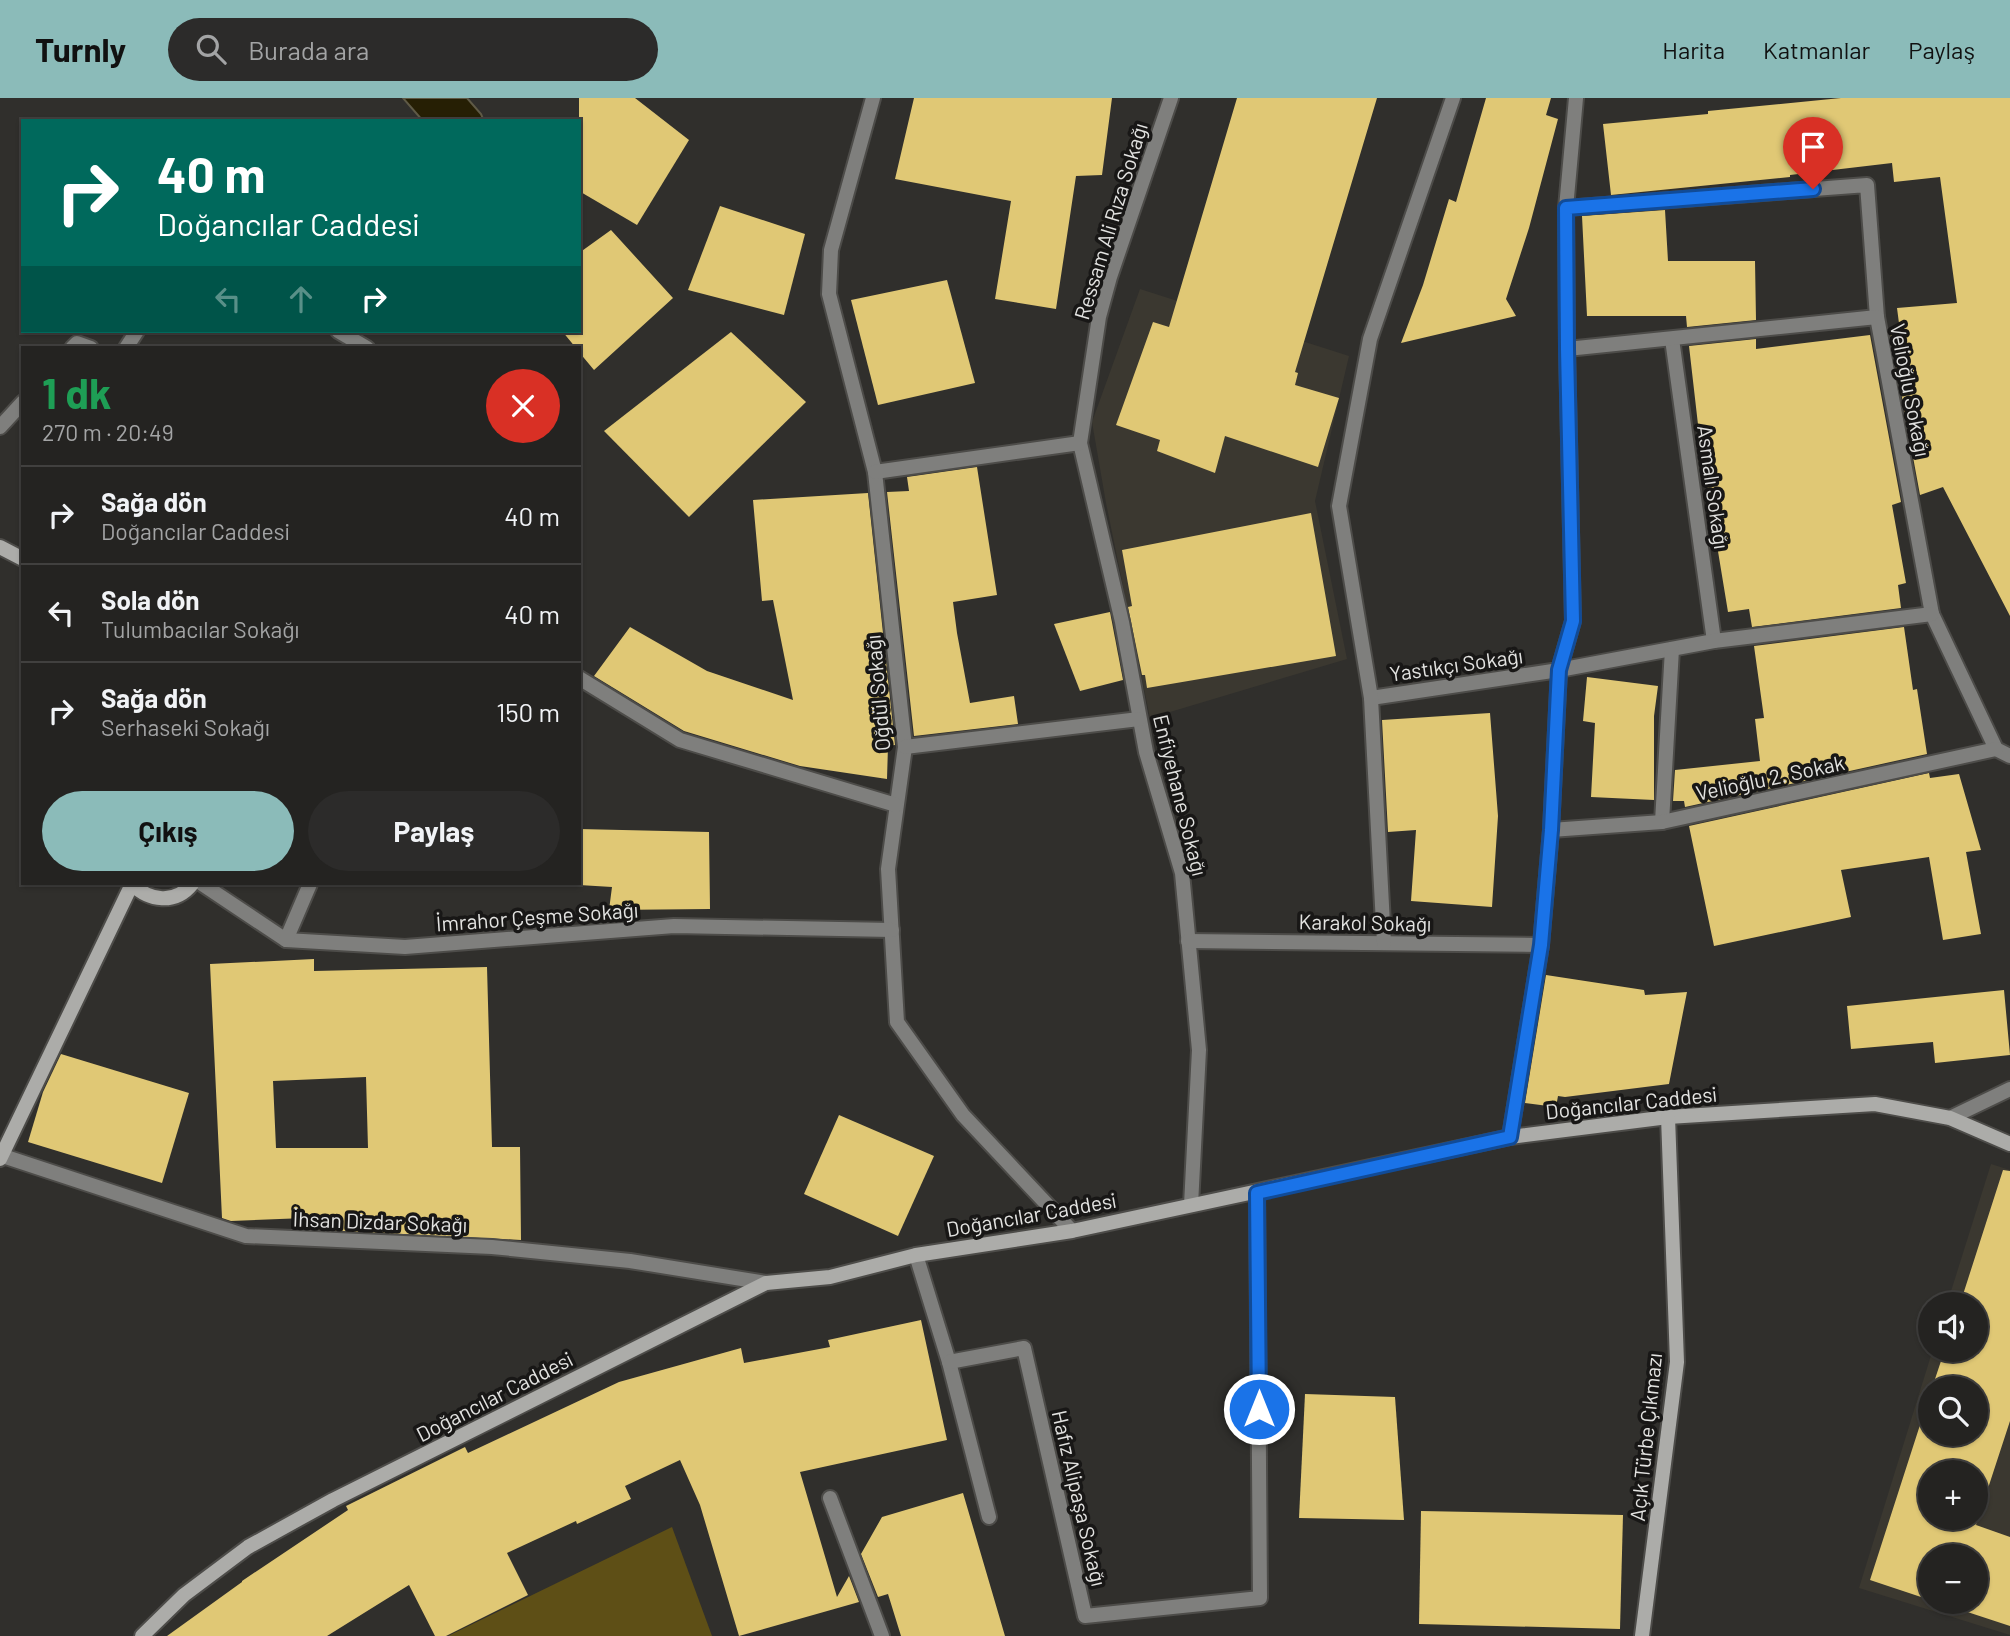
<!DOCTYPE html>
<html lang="tr">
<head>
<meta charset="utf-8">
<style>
  body { margin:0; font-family:Barlow,sans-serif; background:#2c2b2a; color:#f1f3f6; height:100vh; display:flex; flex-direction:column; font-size:26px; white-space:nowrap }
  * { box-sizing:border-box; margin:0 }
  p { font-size:23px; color:#a3a4a5 }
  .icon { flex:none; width:38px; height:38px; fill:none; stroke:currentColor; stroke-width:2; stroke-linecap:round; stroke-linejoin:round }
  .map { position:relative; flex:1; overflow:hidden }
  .drawer { position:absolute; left:21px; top:248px; width:560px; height:539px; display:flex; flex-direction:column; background:#242321; border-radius:0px; box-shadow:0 2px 5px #0004,0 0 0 2px #41403f }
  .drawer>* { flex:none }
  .banner { position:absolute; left:21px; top:21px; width:560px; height:214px; border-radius:0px; box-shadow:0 2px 5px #0004,0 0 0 2px #41403f; background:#00695c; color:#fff; overflow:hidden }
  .tools { position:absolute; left:1918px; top:1194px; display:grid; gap:14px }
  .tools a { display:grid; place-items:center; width:70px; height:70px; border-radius:50%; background:#242321; box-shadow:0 2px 5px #0004,0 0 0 2px #41403f; font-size:35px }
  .pin { position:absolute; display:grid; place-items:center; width:60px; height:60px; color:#fff; margin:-72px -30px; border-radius:50% 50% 50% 0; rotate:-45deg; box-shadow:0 0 7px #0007 }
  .pin .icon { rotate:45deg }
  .me { position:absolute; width:77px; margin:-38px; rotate:0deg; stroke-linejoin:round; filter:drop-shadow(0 0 5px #0008) }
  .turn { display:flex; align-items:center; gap:24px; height:147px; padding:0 21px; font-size:32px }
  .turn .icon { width:91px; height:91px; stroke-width:2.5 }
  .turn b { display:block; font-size:49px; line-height:60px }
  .lanes { display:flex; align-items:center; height:66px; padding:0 21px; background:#0003; justify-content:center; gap:35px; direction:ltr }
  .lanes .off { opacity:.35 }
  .round { display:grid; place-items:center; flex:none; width:74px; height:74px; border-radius:37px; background:#2c2b2a }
  .headline { display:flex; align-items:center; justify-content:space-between; height:119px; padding:0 21px }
  h1 { font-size:42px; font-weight:700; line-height:52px; color:#1e9e55 }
  .button { display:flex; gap:14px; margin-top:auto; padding:14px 21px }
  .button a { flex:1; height:80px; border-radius:42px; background:#8bbbb9; color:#111; font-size:28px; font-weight:700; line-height:80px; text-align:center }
  .button a+a { background:#2c2b2a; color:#f1f3f6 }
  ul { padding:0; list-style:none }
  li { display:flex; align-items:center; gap:21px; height:98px; padding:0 21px; border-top:2px solid #41403f }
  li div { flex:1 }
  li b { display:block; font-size:26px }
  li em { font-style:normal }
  header { display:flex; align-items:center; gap:42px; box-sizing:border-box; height:98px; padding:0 35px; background:#8bbbb9; color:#111 }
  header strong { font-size:33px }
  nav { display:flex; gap:38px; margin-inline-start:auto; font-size:24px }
  .search { width:490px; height:63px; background:#2c2b2a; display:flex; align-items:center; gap:18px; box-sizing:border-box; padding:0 24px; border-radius:38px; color:#a3a4a5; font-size:26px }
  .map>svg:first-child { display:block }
  .built { fill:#3b3830; fill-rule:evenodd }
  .green { fill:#5e4f16 }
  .water { fill:#261f04; stroke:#5f5a46; stroke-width:2 }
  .building { fill:#e0c875; fill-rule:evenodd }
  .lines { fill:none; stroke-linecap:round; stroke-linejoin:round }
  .street-casing { stroke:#4d4c49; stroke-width:18 }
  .secondary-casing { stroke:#4d4c49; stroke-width:18 }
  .street { stroke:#7f7f7d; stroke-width:14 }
  .secondary { stroke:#acaca9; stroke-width:14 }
  .route-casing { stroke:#114b97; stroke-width:18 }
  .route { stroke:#1a73e8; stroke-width:12 }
  .labels { text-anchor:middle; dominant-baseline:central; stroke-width:7; stroke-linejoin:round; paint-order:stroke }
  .street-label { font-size:21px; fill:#e3e3e1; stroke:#181716 }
</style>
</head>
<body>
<header>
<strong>Turnly</strong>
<div class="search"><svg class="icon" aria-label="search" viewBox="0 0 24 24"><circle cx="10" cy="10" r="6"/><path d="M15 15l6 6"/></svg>Burada ara</div>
<nav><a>Harita</a><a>Katmanlar</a><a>Paylaş</a></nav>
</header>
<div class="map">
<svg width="2010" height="1538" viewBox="0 0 2010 1538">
  <rect width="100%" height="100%" fill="#302f2c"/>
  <!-- built -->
  <g class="built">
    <path d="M1140,191l209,67 -34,145 32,158 -197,59 -44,-215 -14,-81z"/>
    <path d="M1991,1066l19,6v465l-151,-47 74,-239h43v-45h-29zM1930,1290h46v45h-46zM1930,1374h46v45h-46zM1930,1458h46v45h-46z"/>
  </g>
  <!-- green -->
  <path class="green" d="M672,1429l40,109h-264z"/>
  <!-- water -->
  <path class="water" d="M403,0h64l14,16 3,7h-61z"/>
  <!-- building -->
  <g class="building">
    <path d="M579,0h56l54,42 -52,85 -58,-34z"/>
    <path d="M914,0h198l-10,77 -26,1 -20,133 -61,-10 16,-98 -116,-22z"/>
    <path d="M1237,0h140l-82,274 3,1 -3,12 44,13 -21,69 -93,-31 -10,37 -58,-22 3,-11 -44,-15 37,-103 16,5z"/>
    <path d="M1486,0h65l-5,17 12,4 -29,109 -23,71 10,17 -115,27 22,-58 26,-86 7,3z"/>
    <path d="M1841,0h169v518l-67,-129 -23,8 -30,-163 10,-1 -3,-23 60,-5 -17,-126 -46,5 -2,-19 -102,12v2l-179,18 -8,-71 105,-10v-3z"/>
    <path d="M720,108l85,28 -21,81 -96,-25z"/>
    <path d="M1665,112l3,51h87l1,59 -69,7 -1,-11h-99l-5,-100z"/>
    <path d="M611,132l62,68 -79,72 -15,-18v-4h-3l-14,-17h17v-78z"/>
    <path d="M947,182l28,103 -97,22 -27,-105z"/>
    <path d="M731,234l75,70 -117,115 -85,-86z"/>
    <path d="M1870,237l31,167 -9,3 14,78 -8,2 3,23 -149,19 -3,-18 -21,3 -28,-170 -11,-96 67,-7v10z"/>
    <path d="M977,369l20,128 -44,7 4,31 13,70 44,-7 4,28 -104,12 -27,-244 22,-1 -2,-14z"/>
    <path d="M868,395l27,252 -7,1 -1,33 -87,-13 -116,-35 -90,-55 36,-49 77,44 86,29 -20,-100 -11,1 -9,-101z"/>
    <path d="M1311,415l25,143 -189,32 -2,-13h-3l-14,-68 4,-1 -10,-56z"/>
    <path d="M1110,514l13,68 -43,11 -26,-67z"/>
    <path d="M1904,529l9,63 4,-1 10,65 -242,53 -1,-6h-11l2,-31 85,-9 -5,-42 9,-1 -10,-72z"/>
    <path d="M1587,579l71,9 -4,30v84l-63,-3 4,-74 -12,-2z"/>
    <path d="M1490,615l8,103 -6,91 -81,-6 5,-71 -28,2 -6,-112z"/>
    <path d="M1929,675l1,5 29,-4 22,76 -15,2 15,82 -38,6 -14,-83 -88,13 10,47 -137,29 -25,-120z"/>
    <path d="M579,731l130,3 1,77 -101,1 3,-23 -33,-2z"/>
    <path d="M314,861v12l173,-4 5,180h28l1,93 -216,-11v-11l-74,3 -9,-3 -12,-254zM366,979l2,71h-92l-3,-67z"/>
    <path d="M1546,877l98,15 1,5 42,-3 -18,92 -104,13 -7,-1 -2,11 -31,-4z"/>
    <path d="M2004,892l6,65 -75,8 -2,-21 -82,7 -4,-43z"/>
    <path d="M61,956l128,39 -27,90 -134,-41 15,-50z"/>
    <path d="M839,1017l95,41 -36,80 -94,-42z"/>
    <path d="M2003,1072l7,1v250l-34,104 34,12v89l-76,-25h42v-45h-46v44l-60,-20 60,-186v39h46v-45h-44l13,-39h31v-45h-16zM1930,1374h46v45h-46z"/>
    <path d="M921,1222l26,120 -147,32 37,125 12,-21 10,26 -120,34 -39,-131 -20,-45 -55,26 6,13 -54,25 -1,-3 -69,32 21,42 -82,41h-11l-26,-51 -82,51h-160l75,-54v-1l106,-71 -2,-4 119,-59 3,6 151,-71 122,-34 3,15 86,-16 -2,-7z"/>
    <path d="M1305,1296l90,3 9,123 -105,-2z"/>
    <path d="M963,1395l42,143h-104l-13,-42 -10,3 -17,-43 21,-37z"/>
    <path d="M1421,1413l202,4 -3,114 -201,-5z"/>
  </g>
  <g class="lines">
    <defs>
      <g id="street">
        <path d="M873,0l-42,152 -2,44 46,178 30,275 -17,122 9,153 66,93 109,116"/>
        <path d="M1566,110l301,-23 10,132"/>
        <path d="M338,233l29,17"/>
        <path d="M1672,241l42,302"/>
        <path d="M72,250l5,-5 14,5"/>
        <path d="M126,250l11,-17"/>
        <path d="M1567,251l310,-32 55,297 64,135 14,7"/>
        <path d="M0,329l23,-25"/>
        <path d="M1080,345l42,179 24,130 36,121 17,177 -8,155"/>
        <path d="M875,374l205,-29 19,-126 11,-40 61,-179"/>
        <path d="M579,580l101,62 216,65"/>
        <path d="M1371,600l188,-28 155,-29 218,-27"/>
        <path d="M905,649l234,-28"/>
        <path d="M1662,724l10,-173"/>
        <path d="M1551,732l111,-8 334,-73"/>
        <path d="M202,786l84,56 119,7 269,-21 218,4"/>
        <path d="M286,842l24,-56"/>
        <path d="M1188,843l353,4"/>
        <path d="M1384,845l-13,-245 -32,-192 31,-167 83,-241"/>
        <path d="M1950,1020l60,-29"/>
        <path d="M1510,1039l31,-192 10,-115 8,-160 14,-49 -6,-272 -1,-141 10,-110"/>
        <path d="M3,1058l243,80 246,11 138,14 136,22"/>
        <path d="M916,1157l33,107 40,155"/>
        <path d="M949,1264l75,-14 61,268 175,-18 -3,-405"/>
        <path d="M830,1400l52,138"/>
      </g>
      <g id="secondary">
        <path d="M0,449l23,12"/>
        <path d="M132,786c17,17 43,21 60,0"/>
        <path d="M0,1061l132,-275"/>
        <path d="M142,1538l42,-41 64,-48 85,-47 433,-217 64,-6 86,-22 156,-24 438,-94 158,-20 207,-13 75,14 60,26"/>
        <path d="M1642,1538l35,-274 -9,-245"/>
      </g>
    </defs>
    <!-- street casing -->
    <use href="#street" class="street-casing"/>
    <!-- secondary casing -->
    <use href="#secondary" class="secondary-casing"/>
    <!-- street -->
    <use href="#street" class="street"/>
    <!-- secondary -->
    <use href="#secondary" class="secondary"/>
  </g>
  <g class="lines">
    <defs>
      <path id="route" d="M1259,1311l-2,-216 253,-56 31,-192 10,-115 8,-160 14,-49 -6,-272 -1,-141 247,-19"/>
    </defs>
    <!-- route casing -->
    <use href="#route" class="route-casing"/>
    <!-- route -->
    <use href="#route" class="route"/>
  </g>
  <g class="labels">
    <!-- street labels -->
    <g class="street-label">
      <text transform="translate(1110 123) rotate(-73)">Ressam Ali Rıza Sokağı</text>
      <text transform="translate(1911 292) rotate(79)">Velioğlu Sokağı</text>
      <text transform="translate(1714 389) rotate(82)">Asmalı Sokağı</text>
      <text transform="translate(1456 566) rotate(-8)">Yastıkçı Sokağı</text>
      <text transform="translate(877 595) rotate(-95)">Oğdül Sokağı</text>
      <text transform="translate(1770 679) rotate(-12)">Velioğlu 2. Sokak</text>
      <text transform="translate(1181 697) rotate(76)">Enfiyehane Sokağı</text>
      <text transform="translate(537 818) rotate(-4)">İmrahor Çeşme Sokağı</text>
      <text transform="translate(1365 824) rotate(1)">Karakol Sokağı</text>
      <text transform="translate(1631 1004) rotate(-6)">Doğancılar Caddesi</text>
      <text transform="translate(1031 1116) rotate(-10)">Doğancılar Caddesi</text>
      <text transform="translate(380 1123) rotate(2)">İhsan Dizdar Sokağı</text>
      <text transform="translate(494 1298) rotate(-27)">Doğancılar Caddesi</text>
      <text transform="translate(1645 1339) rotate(-84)">Açık Türbe Çıkmazı</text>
      <text transform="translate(1080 1400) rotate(77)">Hafız Alipaşa Sokağı</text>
    </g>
  </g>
</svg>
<div class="tools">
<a><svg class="icon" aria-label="sound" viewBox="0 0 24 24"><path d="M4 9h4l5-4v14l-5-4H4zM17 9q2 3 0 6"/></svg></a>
<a><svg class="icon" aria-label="search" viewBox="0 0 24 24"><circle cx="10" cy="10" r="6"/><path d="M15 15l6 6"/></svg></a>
<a>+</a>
<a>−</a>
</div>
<div class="pin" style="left:1813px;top:91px;background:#d93025"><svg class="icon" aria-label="arrive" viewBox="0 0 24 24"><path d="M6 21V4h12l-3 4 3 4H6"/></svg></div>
<svg class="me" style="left:1259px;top:1311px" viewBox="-20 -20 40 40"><circle r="17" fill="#1a73e8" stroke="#fff" stroke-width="3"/><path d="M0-11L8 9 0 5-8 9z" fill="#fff"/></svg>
<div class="banner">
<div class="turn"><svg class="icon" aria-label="right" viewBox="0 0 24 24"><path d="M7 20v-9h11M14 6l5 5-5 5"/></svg><div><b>40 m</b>Doğancılar Caddesi</div></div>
<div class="lanes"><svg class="icon off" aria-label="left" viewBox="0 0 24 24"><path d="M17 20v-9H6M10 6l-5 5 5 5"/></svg><svg class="icon off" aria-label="ahead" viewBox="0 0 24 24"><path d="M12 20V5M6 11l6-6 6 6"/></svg><svg class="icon" aria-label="right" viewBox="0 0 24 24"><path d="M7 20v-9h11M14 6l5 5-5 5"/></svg></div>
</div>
<section class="drawer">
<div class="headline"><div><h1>1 dk</h1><p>270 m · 20:49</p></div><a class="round" style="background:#d93025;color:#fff"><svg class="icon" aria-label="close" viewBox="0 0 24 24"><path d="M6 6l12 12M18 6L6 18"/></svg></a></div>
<ul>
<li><svg class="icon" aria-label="right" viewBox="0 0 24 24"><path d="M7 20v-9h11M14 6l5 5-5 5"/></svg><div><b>Sağa dön</b><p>Doğancılar Caddesi</p></div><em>40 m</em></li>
<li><svg class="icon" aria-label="left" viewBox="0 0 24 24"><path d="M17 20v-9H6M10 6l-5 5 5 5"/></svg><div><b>Sola dön</b><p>Tulumbacılar Sokağı</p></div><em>40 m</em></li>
<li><svg class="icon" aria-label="right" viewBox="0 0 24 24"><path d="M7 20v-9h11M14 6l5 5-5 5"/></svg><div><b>Sağa dön</b><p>Serhaseki Sokağı</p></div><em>150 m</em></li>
</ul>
<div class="button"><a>Çıkış</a><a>Paylaş</a></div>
</section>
</div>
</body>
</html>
